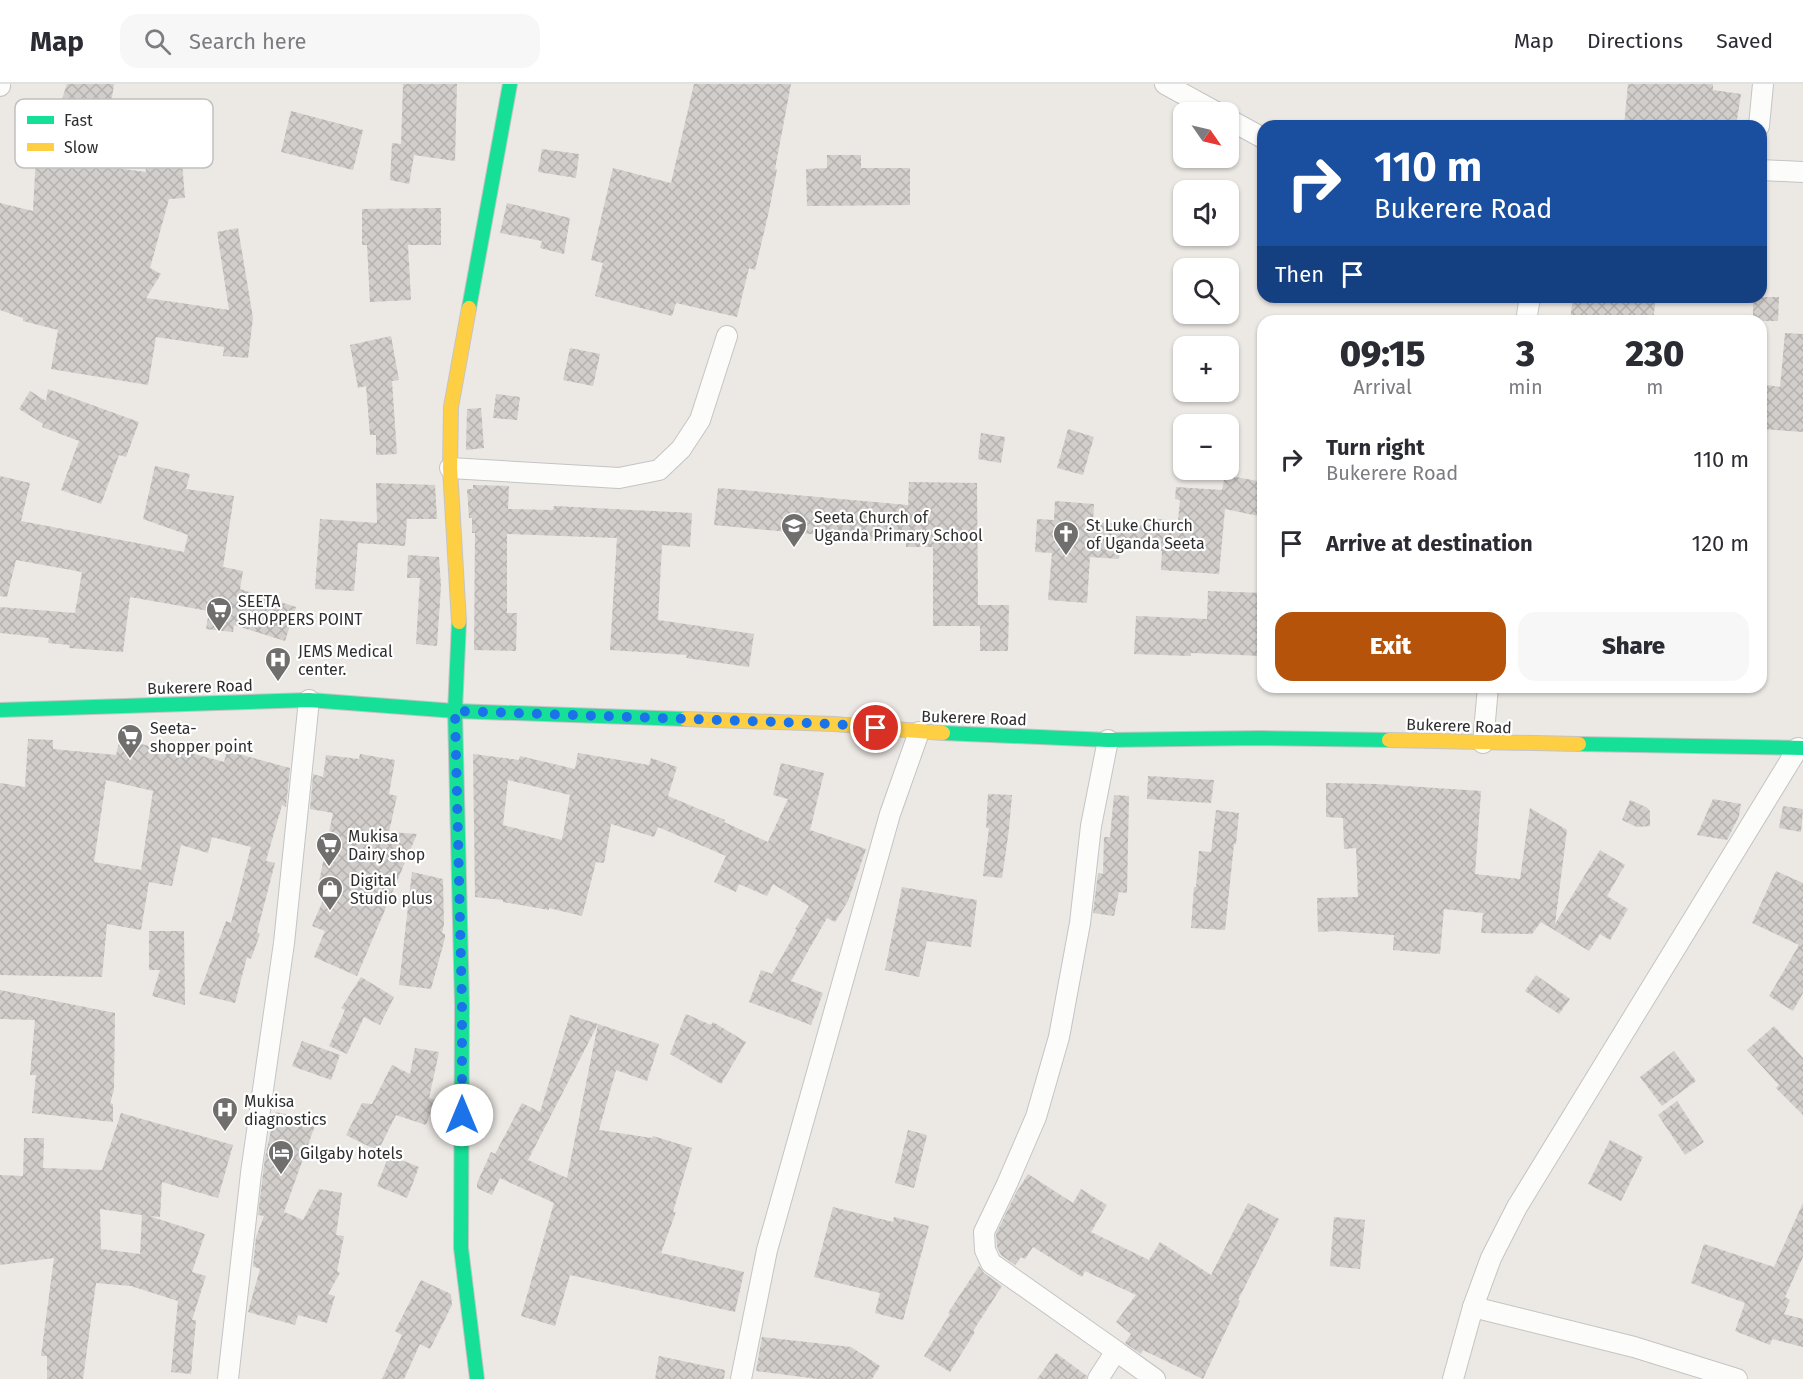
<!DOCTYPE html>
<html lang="en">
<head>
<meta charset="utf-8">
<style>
  body { margin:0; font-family:"Fira Sans",sans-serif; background:#f7f7f7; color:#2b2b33; height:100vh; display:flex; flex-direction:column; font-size:22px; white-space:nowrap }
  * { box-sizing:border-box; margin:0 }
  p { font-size:20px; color:#7c7c81 }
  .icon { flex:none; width:33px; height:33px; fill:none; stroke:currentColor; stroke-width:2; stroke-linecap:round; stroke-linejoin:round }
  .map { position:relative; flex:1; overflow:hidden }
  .side { position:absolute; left:1257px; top:231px; width:510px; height:378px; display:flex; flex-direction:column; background:#fff; border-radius:18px; box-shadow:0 2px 4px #0004 }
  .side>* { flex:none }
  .guide { position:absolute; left:1257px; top:36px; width:510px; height:183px; border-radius:18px; box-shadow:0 2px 4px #0004; background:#1a4fa0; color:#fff; overflow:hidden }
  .needle { width:39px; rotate:124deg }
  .tools { position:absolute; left:1173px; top:18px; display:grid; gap:12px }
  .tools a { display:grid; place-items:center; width:66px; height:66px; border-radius:12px; background:#fff; box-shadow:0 2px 4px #0004; font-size:30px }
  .pin { position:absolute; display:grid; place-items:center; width:51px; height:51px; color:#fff; margin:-26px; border:3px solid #fff; border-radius:50%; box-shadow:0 2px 6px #0007 }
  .me { position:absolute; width:66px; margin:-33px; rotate:0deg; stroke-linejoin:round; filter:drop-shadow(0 0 4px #0008) }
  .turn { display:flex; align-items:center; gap:21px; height:126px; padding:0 18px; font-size:27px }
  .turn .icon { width:78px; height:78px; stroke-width:2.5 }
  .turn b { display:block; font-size:42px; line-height:51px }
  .then { display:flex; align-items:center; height:57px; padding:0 18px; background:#0003; gap:12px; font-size:22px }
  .eta { display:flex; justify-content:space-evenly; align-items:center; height:102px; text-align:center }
  .eta b { font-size:36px; font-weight:800; line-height:42px }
  .primary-button { display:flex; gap:12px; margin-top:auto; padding:12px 18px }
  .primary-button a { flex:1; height:69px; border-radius:18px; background:#b45309; color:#fff; font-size:24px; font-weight:800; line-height:69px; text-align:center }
  .primary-button a+a { background:#f7f7f7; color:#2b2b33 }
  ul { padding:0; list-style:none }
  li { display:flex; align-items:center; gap:18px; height:84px; padding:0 18px }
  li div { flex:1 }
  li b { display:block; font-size:22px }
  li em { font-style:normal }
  header { display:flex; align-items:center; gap:36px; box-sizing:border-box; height:84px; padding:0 30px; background:#fff; border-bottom:2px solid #e1e1e2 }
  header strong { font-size:28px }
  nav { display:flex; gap:33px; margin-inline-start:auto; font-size:21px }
  .search { width:420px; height:54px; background:#f7f7f7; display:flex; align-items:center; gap:15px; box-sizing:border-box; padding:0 21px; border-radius:18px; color:#7c7c81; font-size:22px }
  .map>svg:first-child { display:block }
  .building { fill:url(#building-cross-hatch); fill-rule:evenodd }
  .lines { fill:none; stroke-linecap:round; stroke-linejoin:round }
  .street-casing { stroke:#c5c4c5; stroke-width:22 }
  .fast-casing { stroke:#c5c4c5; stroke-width:16 }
  .slow-casing { stroke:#c5c4c5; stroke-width:16 }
  .street { stroke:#fcfcfb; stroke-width:20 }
  .fast { stroke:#16e098; stroke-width:14 }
  .slow { stroke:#ffcf43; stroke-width:14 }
  .route { stroke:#1a73e8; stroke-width:10; stroke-dasharray:0 18 }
  .labels { text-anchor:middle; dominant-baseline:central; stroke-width:4.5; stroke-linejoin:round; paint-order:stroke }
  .poi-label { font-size:16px; fill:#2e2e2e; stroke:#fff; text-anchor:start }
  .street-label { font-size:16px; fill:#2e2e2e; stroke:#fff }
  .key { fill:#fff; stroke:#c0c0c0; stroke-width:1.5 }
  .key-label { font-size:16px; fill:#2e2e2e }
</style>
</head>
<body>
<header>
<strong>Map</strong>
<div class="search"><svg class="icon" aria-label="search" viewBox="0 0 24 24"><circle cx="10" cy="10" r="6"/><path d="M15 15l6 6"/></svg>Search here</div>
<nav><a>Map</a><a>Directions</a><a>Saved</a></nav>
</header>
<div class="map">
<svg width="1803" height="1295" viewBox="0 0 1803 1295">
  <defs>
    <pattern id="building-cross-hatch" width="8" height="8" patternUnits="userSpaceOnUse" patternTransform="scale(1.5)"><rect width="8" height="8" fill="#d1cecb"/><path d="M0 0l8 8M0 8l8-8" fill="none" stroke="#b4b1af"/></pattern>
  </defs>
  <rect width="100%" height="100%" fill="#ece8e4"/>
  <!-- building -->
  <g class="building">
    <path d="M67,0h47l-12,82 44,6 -2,-18 37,-4 4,48 -16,1 -19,69 11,6 -15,24 83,12 -12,-78 21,-4 15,90 -5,40 -25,-2 1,-9 -68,-10 -8,48 -97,-16 7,-39 -35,-9v-3l-23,-8v-107l33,8 3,-55 7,1 11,-54 6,2z"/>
    <path d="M403,0h54l-2,77 -41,-6 -5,29 -19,-4 2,-37 9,1z"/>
    <path d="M694,0h97l-16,85h2l-8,42 -14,59 -6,-2 -12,49 -61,-14 -4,13 -77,-20 8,-33 -12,-3 22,-92 58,15z"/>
    <path d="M1628,0h85v6l28,4 -5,32h-112z"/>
    <path d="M291,27l72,19 -10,40 -72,-18z"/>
    <path d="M542,65l37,5 -3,24 -38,-6z"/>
    <path d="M827,71h34v13h49v37l-103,1 -1,-37 21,-1z"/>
    <path d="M507,119l63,15 -6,36 -24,-6 2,-7 -42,-8z"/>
    <path d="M441,124v37h-33l3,55 -41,2 -3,-57h-5v-36z"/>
    <path d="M1573,213h83l-3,24h-83z"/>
    <path d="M1753,213h26l-1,24h-25z"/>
    <path d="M1785,249l18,1v98l-42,-3v-45l19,3z"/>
    <path d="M391,252l8,44 -7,1 5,73 -21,1v-20h-6l-4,-49 -8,2 -8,-43z"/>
    <path d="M570,264l30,6 -7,32 -30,-6z"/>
    <path d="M48,305l91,33 -13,35 -7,-2 -18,49 -40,-14 18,-49 -37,-14 1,-3 -24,-15 11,-18 16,10z"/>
    <path d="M496,310l24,3 -3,23 -24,-2z"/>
    <path d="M481,324l3,40 -18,2 1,-41z"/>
    <path d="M1068,345l26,8 -11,38 -26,-7z"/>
    <path d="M981,349l24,4 -4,26 -23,-4z"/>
    <path d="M155,382l35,8 -4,15 48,7 -11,71 20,4 -3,18 56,18 -11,34 -51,-16 -1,7 -27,-3 3,-18 -79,-14 -7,55 -54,-4 1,-3 -22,-2 1,-5 -49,-5v-26l75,6 7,-41 -66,-12 -9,37 -7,-1v-120l30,7 -9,38 163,31 4,-17 -45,-16z"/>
    <path d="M1225,391l38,7v35l-38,-8 -6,65 -58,-4 1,-19 -42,-4 -1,12 -29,-2 -3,46 -39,-3 4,-47 -17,-1 2,-33 17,1 1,-19 39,3 -1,18 64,4v-7l21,2 2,-21 -5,-1 1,-12 46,3z"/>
    <path d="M909,398l68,1 1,122h31l-1,46h-28v-25h-47v-79h-27v-4l-192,-18 4,-37 190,17z"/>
    <path d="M376,399l59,2 2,34h-30l-2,27 -47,-3 -4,48 -39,-2 5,-70 57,4z"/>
    <path d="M473,401l36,1 -1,23 45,1 1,-4 138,7 -2,34 -28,-2 -4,75 96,14 -5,33 -63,-9 1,-3 -77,-5 7,-112 -110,-4v79h10l-1,38 -42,-1 1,-117h-3v-15h-3l-2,-29h6z"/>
    <path d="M408,471l31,2 2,29 -4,60 -21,-2 4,-66h-13z"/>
    <path d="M1208,507l55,2v63l-72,-3v3l-57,-2 2,-38 71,3z"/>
    <path d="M28,655l25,1v9l63,6 4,-16 59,14 1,-3 44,12 3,-11 63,17 -4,39 -4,-2 -16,56 9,2 -18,69 3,2 -9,25 -4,-2 -12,46 -36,-9 27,-73 5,2 20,-76 -39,-10 -4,16 -27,-8 -9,41 -23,-4 -8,48 -34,-6 -5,53 -102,-2v-192l25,4zM106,696l47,11 -12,79 -47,-8z"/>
    <path d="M578,669l71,12 2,-7 26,9 -9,29 57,24 -1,2 44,20 20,-43 -15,-4 8,-32 43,10 -14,57 56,19 -18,52 -13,21 -8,-4 -36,63 32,12 -12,32 -62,-23 12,-32 11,4 25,-44 -2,-1 14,-23 -36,-22 -6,12 -28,-12 -3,8 -22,-10 12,-26 -68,-29 -4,10 -43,-13 -7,39 -8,-1 -14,54 -33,-8v2l-46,-8v-2l-28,-3 -2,-143 46,6 1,-4 55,13zM508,696l62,15 -8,45 -59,-15z"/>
    <path d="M360,670l35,6 -6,34 8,2 -8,36 28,2 -60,142 -43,-19 11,-26 -13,-5 14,-33 -9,-1 16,-79 -23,-4 3,-35 10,3 3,-22 33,4z"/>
    <path d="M1148,692l66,4 -3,23 -64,-4z"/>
    <path d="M1326,699l50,1 105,7 -6,83 45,5 10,-71 37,22 -12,94 45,-74 25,15 -18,31 21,13 -18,31 -10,-6 -11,17 -48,-29 -9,12 -51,-1 2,-20 -39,-4 -4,45 -47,-4 1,-15 -58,-4 -18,1 -1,-34 41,-1 -2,-49 -12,1 -1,-31 -17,-1z"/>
    <path d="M988,710l24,1 -3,34 -7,49 -19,-2 6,-48h-3z"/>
    <path d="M1114,711l15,1 -2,97 -8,-1 -5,24 -21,-3 5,-40 5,1 1,-37h6z"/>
    <path d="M1713,715l28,5 -2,12 -12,24 -30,-5z"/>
    <path d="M1630,716l16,7 4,4v15l-13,1 -15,-7z"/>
    <path d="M1783,722l20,3 -2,23 -22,-4z"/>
    <path d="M1216,726l23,3 -3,31h-2l-9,86 -34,-2 3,-41h2l3,-36 12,1z"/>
    <path d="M1776,787l27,12v110l-10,18 -24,-15 30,-51 -47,-22z"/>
    <path d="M412,788l31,7 1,45 -2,9 3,1v4l-14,51 -32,-4z"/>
    <path d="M902,803l75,13 -6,47 -44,-6 -8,36 -34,-7z"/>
    <path d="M149,847h35l1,74 -33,-9 8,-26h-11z"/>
    <path d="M1536,891l34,24 -11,15 -34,-23z"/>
    <path d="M361,893l33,20 -14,28 -16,-8 -17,37 -18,-8 16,-36 -4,-2z"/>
    <path d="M0,906l115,23 -1,77 -4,13 3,1v18l-81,-9 4,-38h-6l5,-55 -35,-1z"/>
    <path d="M686,930l25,11 2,-3 33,20 -25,42 -51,-30z"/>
    <path d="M570,931l28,9 -70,136 39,18 31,-154 61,20 -12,37 -31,-11 -17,60 53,8 1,-2 39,12 -19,64h3l-15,41 83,19 -9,40 -165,-37 -15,51 -34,-10 33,-113 -54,-25 -8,17 -15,-7v-5l14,-31 4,2 27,-51 18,9z"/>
    <path d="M1774,942l29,32v57l-27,-27 3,-3 -32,-35z"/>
    <path d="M302,957l38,14 -9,25 -39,-14z"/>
    <path d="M415,964l24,4 -10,46 6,2 -9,25 -30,-10 -18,36 -32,-16 16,-32 10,1 20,-39 18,9z"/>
    <path d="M1674,967l22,30 -34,25 -22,-29z"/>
    <path d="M1677,1017l27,41 -19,13 -27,-40z"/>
    <path d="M275,1028l42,8 -33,92 19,8 16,-31 23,4 -6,42 8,1 -7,35 3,2 -12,21 7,2 -8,27 -29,-8 -3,10 -47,-13 12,-43 -7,-3 3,-29 8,-21 -6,-1 7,-58z"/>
    <path d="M121,1029l112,32 -15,53 -56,-16 -2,35 -11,-1 56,18 -13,38 14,4 -14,44h4l-5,54 -20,-2 7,-71 -47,-15 -35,-3 -13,96h-36v-23h-6l13,-98 -54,7v-90l23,1 1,-38h20l-1,30 59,2zM100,1125l42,6 -2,39 -39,-5z"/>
    <path d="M908,1046l19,5 -13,53 -19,-5z"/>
    <path d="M1610,1056l33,17 -22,44 -33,-17z"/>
    <path d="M389,1071l30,12 -12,31 -30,-12z"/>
    <path d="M1028,1090l45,29 8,-14 26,16 -16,27 58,28 11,-18 51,33 37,-72 31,16 -41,81 2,1 -37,78 -60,-29 -2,4 -16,-11 6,-9 -15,-12 20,-27 -51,-24 -3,6 -49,-30 -8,12 -4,-2 -6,8 -14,-10 -4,-8 -1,-13 20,-41z"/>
    <path d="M1803,1119v54l-18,40 5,3 -6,14 19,5v28l-31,-8 -2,6 -35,-14 10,-28 -54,-20 13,-39 70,23z"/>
    <path d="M833,1123l60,15 1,-5 35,9 -26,94 -28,-7 5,-20 -66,-16z"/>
    <path d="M1334,1133l31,3 -5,49 -30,-3z"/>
    <path d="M979,1182l5,7 18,13 -29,45 2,1 -25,40 -26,-16 26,-42 -2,-1z"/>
    <path d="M421,1196l30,14 1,11 -22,44 -10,-5 -16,35h-22l20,-44 -7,-4z"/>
    <path d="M762,1253l89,10 29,19 -8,13h-54l-62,-8z"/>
    <path d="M1056,1269l31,23 -1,3h-49z"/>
    <path d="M659,1272l66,14 -1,9h-69z"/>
  </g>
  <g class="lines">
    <defs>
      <g id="street">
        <path d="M1165,0l51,28"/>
        <path d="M0,2v-2"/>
        <path d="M1228,35l35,19"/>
        <path d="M1759,42l4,-42"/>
        <path d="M1761,86l42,2"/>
        <path d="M1526,237l4,-24"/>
        <path d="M450,384l169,10 40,-8 22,-21 19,-29 27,-84"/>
        <path d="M1483,659l5,-56"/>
        <path d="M1473,1223l161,40 103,32"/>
        <path d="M1116,1267l39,28"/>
        <path d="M228,1295l23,-206 33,-230 25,-243"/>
        <path d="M741,1295l26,-129 123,-436 29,-82"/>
        <path d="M1098,1295l18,-28 -125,-88 -6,-13 -1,-18 23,-48 29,-67 23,-80 21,-114 11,-97 17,-86"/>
        <path d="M1453,1295l20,-72 18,-49 26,-51 281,-459"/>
      </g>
      <g id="fast">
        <path d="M469,224l41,-224"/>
        <path d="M459,538l-4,89 7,294 -1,243 16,131"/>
        <path d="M0,626l309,-10 146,11 230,8"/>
        <path d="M943,649l165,7 153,-2 128,2"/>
        <path d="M1579,660l224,4"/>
      </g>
      <g id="slow">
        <path d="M459,538l-9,-154 1,-61 18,-99"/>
        <path d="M685,635l149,5 109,9"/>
        <path d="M1389,656l190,4"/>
      </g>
    </defs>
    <!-- street casing -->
    <use href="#street" class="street-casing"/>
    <!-- fast casing -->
    <use href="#fast" class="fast-casing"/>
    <!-- slow casing -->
    <use href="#slow" class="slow-casing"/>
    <!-- street -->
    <use href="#street" class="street"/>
    <!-- fast -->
    <use href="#fast" class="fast"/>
    <!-- slow -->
    <use href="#slow" class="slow"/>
  </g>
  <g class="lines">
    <!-- route -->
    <path class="route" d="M462,1031v-110l-7,-294 379,13 42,4"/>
  </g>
  <!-- icons -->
  <defs>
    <symbol id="school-pin" viewBox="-11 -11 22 30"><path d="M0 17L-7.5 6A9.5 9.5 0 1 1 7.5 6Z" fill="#706f6e" stroke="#fff"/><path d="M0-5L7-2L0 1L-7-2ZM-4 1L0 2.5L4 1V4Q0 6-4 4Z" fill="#fff"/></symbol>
    <symbol id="church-pin" viewBox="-11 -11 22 30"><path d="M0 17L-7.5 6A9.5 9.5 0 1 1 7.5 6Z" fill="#706f6e" stroke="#fff"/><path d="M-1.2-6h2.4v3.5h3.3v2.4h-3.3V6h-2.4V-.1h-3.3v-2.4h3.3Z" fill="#fff"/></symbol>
    <symbol id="supermarket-pin" viewBox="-11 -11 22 30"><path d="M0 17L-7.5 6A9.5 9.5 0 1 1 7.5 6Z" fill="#706f6e" stroke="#fff"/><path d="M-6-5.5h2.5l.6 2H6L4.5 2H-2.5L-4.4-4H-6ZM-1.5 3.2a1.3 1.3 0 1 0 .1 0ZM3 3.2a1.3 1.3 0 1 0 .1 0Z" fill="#fff"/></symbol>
    <symbol id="hospital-pin" viewBox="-11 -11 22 30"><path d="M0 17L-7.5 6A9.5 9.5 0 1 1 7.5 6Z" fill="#706f6e" stroke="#fff"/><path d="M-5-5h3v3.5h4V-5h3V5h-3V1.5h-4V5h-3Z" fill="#fff"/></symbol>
    <symbol id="shop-pin" viewBox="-11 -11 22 30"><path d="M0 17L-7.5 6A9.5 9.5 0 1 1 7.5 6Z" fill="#706f6e" stroke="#fff"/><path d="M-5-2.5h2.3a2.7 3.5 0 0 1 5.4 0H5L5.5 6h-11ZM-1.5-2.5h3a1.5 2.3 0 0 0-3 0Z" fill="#fff"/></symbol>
    <symbol id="hotel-pin" viewBox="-11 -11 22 30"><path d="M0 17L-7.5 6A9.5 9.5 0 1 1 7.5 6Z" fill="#706f6e" stroke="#fff"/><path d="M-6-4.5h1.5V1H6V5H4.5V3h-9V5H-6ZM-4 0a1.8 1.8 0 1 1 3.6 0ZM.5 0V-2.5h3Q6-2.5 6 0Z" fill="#fff"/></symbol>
  </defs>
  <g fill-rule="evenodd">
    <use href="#school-pin" x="779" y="427" width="30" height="40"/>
    <use href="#church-pin" x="1051" y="435" width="30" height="40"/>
    <use href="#supermarket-pin" x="204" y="511" width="30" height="40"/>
    <use href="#hospital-pin" x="263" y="561" width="30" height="40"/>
    <use href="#supermarket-pin" x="115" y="638" width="30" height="40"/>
    <use href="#supermarket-pin" x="314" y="746" width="30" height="40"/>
    <use href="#shop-pin" x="315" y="790" width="30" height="40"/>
    <use href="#hospital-pin" x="210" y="1011" width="30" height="40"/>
    <use href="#hotel-pin" x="266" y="1054" width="30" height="40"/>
  </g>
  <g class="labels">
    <!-- poi labels -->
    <g class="poi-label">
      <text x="814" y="433">Seeta Church of<tspan x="814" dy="18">Uganda Primary School</tspan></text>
      <text x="1086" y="441">St Luke Church<tspan x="1086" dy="18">of Uganda Seeta</tspan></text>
      <text x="238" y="517">SEETA<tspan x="238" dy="18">SHOPPERS POINT</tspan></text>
      <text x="298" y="567">JEMS Medical<tspan x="298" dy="18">center.</tspan></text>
      <text x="150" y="644">Seeta-<tspan x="150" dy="18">shopper point</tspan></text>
      <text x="348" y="752">Mukisa<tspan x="348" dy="18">Dairy shop</tspan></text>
      <text x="350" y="796">Digital<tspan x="350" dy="18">Studio plus</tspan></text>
      <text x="244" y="1017">Mukisa<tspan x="244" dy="18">diagnostics</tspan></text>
      <text x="300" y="1069">Gilgaby hotels</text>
    </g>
    <!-- street labels -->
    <g class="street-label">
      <text transform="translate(200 603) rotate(-2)">Bukerere Road</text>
      <text transform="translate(974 634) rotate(2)">Bukerere Road</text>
      <text transform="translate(1459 642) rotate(2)">Bukerere Road</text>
    </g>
  </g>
  <!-- legend -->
  <rect x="15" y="15" width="198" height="69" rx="9" class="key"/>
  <rect x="27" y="32" width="27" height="8" fill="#16e098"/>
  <rect x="27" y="59" width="27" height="8" fill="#ffcf43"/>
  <g class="key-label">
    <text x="64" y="42">Fast</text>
    <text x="64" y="69">Slow</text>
  </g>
</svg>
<div class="tools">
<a><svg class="needle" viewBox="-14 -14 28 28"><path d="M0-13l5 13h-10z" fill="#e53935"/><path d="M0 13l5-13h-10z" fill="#7c7c81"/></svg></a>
<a><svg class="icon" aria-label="sound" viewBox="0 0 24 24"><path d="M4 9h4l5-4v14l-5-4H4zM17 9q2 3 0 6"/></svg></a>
<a><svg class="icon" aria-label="search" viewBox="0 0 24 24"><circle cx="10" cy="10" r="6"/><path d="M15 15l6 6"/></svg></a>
<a>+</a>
<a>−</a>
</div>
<div class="pin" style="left:876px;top:644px;background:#d93025"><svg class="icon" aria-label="arrive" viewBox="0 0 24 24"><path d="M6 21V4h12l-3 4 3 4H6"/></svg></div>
<svg class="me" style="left:462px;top:1031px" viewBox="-20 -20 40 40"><circle r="19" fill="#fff"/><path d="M0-13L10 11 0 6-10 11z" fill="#1a73e8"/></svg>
<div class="guide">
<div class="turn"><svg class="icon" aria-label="right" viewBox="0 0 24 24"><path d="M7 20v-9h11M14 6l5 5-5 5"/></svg><div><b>110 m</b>Bukerere Road</div></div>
<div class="then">Then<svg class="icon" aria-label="arrive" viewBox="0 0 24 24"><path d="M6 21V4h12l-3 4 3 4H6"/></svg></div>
</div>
<section class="side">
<div class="eta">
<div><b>09:15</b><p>Arrival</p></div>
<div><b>3</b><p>min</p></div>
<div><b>230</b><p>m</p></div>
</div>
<ul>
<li><svg class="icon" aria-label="right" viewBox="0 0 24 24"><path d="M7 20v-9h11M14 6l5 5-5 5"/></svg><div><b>Turn right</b><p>Bukerere Road</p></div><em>110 m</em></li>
<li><svg class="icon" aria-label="arrive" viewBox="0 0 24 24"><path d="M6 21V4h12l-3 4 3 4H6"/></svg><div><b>Arrive at destination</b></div><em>120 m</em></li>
</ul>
<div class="primary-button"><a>Exit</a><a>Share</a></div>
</section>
</div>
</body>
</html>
